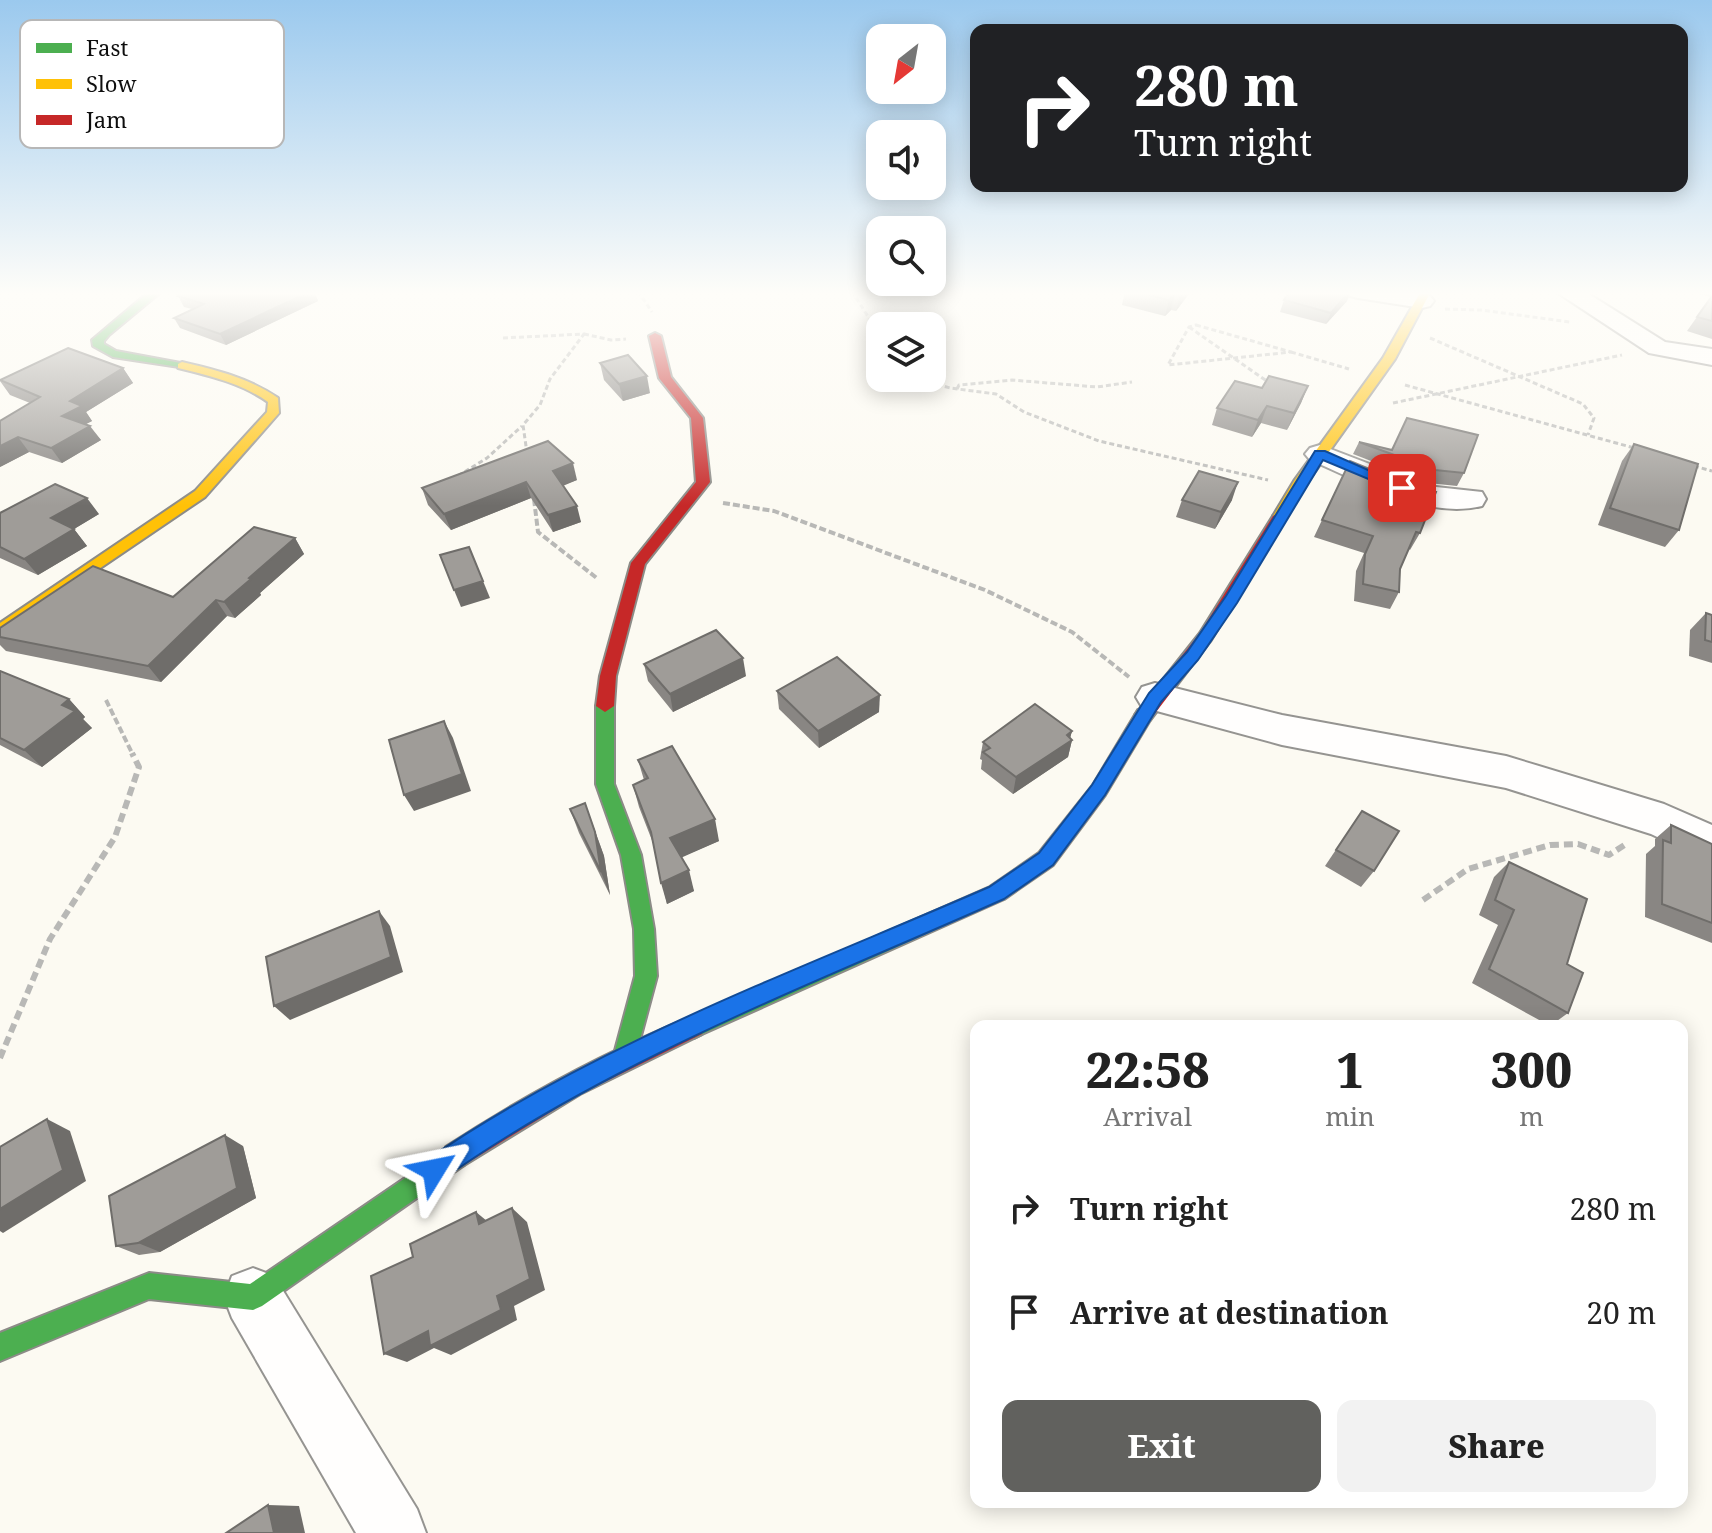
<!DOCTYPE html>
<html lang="en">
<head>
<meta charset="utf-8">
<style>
  body { margin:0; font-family:"Noto Serif",serif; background:#f2f2f2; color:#222; height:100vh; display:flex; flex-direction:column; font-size:30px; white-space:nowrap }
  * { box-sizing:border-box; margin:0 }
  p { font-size:26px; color:#767676 }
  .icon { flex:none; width:44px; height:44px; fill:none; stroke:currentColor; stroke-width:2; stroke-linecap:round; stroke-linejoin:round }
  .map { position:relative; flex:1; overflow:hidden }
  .drawer { position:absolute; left:970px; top:1020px; width:718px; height:488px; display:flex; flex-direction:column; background:#fff; border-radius:16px; box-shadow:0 4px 20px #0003 }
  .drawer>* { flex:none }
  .hud { position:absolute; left:970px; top:24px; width:718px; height:168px; border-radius:16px; box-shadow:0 4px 20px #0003; background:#202124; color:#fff; overflow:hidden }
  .needle { width:52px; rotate:211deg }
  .controls { position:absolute; left:866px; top:24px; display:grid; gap:16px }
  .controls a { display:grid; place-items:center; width:80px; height:80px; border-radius:16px; background:#fff; box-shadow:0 4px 20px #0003; font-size:40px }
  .pin { position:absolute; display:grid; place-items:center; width:68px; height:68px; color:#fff; margin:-34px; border-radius:16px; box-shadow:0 4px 12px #0006 }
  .me { position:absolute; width:88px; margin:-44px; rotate:55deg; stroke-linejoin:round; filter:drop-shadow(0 0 6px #0008) }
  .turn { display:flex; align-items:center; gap:28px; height:168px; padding:0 32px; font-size:36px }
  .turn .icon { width:104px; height:104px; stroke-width:2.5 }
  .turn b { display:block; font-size:56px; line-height:68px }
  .eta { display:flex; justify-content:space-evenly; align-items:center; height:136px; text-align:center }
  .eta b { font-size:48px; font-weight:800; line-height:56px }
  .action { display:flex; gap:16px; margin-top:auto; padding:16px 32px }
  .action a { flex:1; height:92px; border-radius:16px; background:#61615e; color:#fff; font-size:32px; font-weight:800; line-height:92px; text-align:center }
  .action a+a { background:#f2f2f2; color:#222 }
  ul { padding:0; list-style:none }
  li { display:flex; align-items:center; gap:24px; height:104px; padding:0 32px }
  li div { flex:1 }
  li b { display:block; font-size:30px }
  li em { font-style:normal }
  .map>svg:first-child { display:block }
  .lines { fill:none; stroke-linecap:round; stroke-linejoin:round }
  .street-casing { stroke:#959491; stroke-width:4 }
  .fast-casing { stroke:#8c8b87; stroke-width:4 }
  .slow-casing { stroke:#8c8b87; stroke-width:4 }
  .jam-casing { stroke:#8c8b87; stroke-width:4 }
  .path-far2 { stroke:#b8b8b6; stroke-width:3; stroke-dasharray:5 3; stroke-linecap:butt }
  .path-far1 { stroke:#b8b8b6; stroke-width:4; stroke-dasharray:7 3; stroke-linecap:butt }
  .path { stroke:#b8b8b6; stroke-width:6; stroke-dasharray:9 5; stroke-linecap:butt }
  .street { fill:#fffefd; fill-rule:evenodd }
  .fast { fill:#4caf50; fill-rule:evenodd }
  .slow { fill:#ffc107; fill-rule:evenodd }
  .jam { fill:#c62828; fill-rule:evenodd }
  .wall { fill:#898683 }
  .shaded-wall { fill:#6f6d6a }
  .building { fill:#9f9c98; stroke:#6f6d6a; stroke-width:2 }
  .route { fill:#1a73e8; stroke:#114b97; stroke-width:2 }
  .key { fill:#fff; stroke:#b7b7b7; stroke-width:2 }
  .key-label { font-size:22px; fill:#0e0e0e }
</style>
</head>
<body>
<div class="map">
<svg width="1712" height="1533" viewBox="0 0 1712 1533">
  <rect width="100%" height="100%" fill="#fcfaf2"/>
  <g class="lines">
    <defs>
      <g id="street">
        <path d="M1346,291h59l25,5 4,5 -4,5 -8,2 -64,-10 -8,-2z"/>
        <path d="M1555,291h29l81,51 47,7v16l-63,-12z"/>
        <path d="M1320,445l107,41 55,6 4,7 -4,7c-57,14 -121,-25 -172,-46l-5,-6 5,-6z"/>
        <path d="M1155,683l127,32 224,41 158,48 48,21v38l-61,-29 -145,-46 -224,-43 -140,-38 -6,-10 6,-10z"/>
        <path d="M253,1268l21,8 143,233 9,24h-70l-124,-215 -8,-21 8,-21z"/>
      </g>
      <g id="fast">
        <path d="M150,291h12l-53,44 -5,6v3l12,7 70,13v4l-73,-11 -20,-11 -1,-6z"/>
        <path d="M605,700l9,6v78l27,71 13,74 3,47 -22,82 -3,8 -8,3 -8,-3 -3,-8 22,-82 -1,-47 -13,-74 -25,-71v-78z"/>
        <path d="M1144,709l9,6 -48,80 -52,70 -49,34 -302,135 -8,4 -8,-4 -3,-7 3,-7 304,-133 49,-34 54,-68 45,-75z"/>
        <path d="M455,1144l9,3 3,9 -3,9 -202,141 -9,4 -104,-11 -149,62v-28l149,-60 101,11z"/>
      </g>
      <g id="slow">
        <path d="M1421,291h10l-36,68 -89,125 -21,35h-10l-2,-3 21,-35 89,-123z"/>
        <path d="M182,362c34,8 67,16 96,36l1,15 -74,84 -205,139v-13l195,-132 72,-79 1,-10c-27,-19 -58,-26 -90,-34v-4z"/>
      </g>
      <g id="jam">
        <path d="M655,333l6,3 10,41 32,41 7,64 -65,82 -29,112 -2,30 -9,6 -9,-6 4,-30 31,-113 65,-81 -5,-64 -32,-40 -10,-42z"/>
        <path d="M1280,512l7,4 -76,124 -61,80h-12l-3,-5 65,-82 73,-117z"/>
        <path d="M694,1016l8,4 3,7 -3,7 -122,60 -116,71 -9,3 -9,-3 -3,-9 3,-9c78,-51 161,-96 248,-131z"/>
      </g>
    </defs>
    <!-- street casing -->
    <use href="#street" class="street-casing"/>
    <!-- fast casing -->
    <use href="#fast" class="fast-casing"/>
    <!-- slow casing -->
    <use href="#slow" class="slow-casing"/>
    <!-- jam casing -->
    <use href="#jam" class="jam-casing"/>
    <!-- path-far2 -->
    <g class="path-far2">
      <path d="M638,291l14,21"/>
      <path d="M852,291l28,45"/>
      <path d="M1445,309l36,1 89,12"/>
      <path d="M1196,325l95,27 -123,13 21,-38z"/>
      <path d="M1189,327l82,57"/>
      <path d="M584,334l27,6 15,-1"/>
      <path d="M503,338l81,-4 -34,45 -10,26 -17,20 4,28"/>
      <path d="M1430,338l153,66 11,14 -6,17"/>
      <path d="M1291,352l58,17"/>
      <path d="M914,378l36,10 46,6 28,18 75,29 169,39"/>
      <path d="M1405,385l233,64"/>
      <path d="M957,389l2,-4 53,-5 85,7 35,-5"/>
      <path d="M1393,403l229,-48"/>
      <path d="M1694,466l18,5"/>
      <path d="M458,476l29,-18 35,-32"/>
    </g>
    <!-- path-far1 -->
    <g class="path-far1">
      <path d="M534,499l4,33 60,47"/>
      <path d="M723,503l51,8 211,79 87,42 57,45"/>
      <path d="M106,700l27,55"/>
    </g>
    <!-- path -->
    <g class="path">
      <path d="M1423,900l45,-31 82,-24 28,-1 31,11 17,-11"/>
      <path d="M0,1058l50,-119 65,-102 24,-70 -7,-14"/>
    </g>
    <!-- street -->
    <use href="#street" class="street"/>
    <!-- fast -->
    <use href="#fast" class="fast"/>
    <!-- slow -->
    <use href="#slow" class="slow"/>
    <!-- jam -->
    <use href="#jam" class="jam"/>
  </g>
  <!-- wall -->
  <g class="wall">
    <path d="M188,291h126l4,10 -92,44 -46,-17 -6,-10 18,-9 -8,-2 -6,-11z"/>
    <path d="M1125,291h66l-15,20 -5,-1 -6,6 -43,-11z"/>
    <path d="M1290,291h61l-4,10 -21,23 -46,-12 4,-12z"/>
    <path d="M1691,291h21v48l-25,-8 24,-34z"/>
    <path d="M600,363l50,30 -27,8 -19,-21z"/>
    <path d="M123,368l10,15 -47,29 6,9 -6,3 15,16 -39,23 -33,-11 -29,15 30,-64 -20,-8 -10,-14z"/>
    <path d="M1308,386l-7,17 -14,27 -26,-7 -9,14 -40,-12 5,-17 45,-20z"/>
    <path d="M1407,418l57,55 -7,13 -29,-3 -75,-29 6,-12 33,8z"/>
    <path d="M1634,444l45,86 -14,17 -67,-22 24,-64z"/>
    <path d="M577,480l-14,5 18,37 -28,10 -22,-34 -80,32 -23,-25 -6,-17z"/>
    <path d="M1182,500h50l-17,29 -39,-12z"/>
    <path d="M0,513l99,1 -25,15 13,17 -49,29 -38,-17z"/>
    <path d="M1322,520l98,13 -10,17 -1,-1 -9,20 -1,23 -9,17 -36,-8 2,-30 8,-18 -50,-16z"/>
    <path d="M295,538l9,16 -44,39 1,2 -26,23 -8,-2 -66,66 -155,-31 -6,-6v-17l173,-31z"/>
    <path d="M1706,613l6,2v48l-23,-7 1,-26z"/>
    <path d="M644,664l102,12 -73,36 -25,-31z"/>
    <path d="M0,671l69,28 16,18 -2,2 9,9 -50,39 -42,-22z"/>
    <path d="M777,691l102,21 -60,36 -40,-39z"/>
    <path d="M1072,731l-2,7 2,2 -4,17 -55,37 -32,-25 1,-9 -2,-1 3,-17z"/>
    <path d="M638,760l81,81 -38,16 13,34 -27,13 -14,-61 -14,-36 -6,-22 11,-5z"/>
    <path d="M585,803l19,53 6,39 -31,-62 -9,-24z"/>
    <path d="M1362,811l12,60 -13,16 -36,-21z"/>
    <path d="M1671,825l41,19v99l-67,-26 1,-63 9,-8v-7z"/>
    <path d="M1509,862l58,102 1,49 -18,13 -78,-43 26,-58 -19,-10 15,-38z"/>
    <path d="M243,1146l13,52 -96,54 -21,3 -23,-9z"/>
  </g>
  <!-- shaded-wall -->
  <g class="shaded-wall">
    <path d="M311,291h3l4,10 -92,44 -6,-11z"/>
    <path d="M1183,291h8l-15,20 4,-16z"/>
    <path d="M1350,291h1l-4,10 -21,23 5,-11z"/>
    <path d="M1175,294l-4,16 -6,6 4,-16z"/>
    <path d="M123,368l10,15 -47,29 6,9 -20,10 -10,-15 8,-15z"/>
    <path d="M647,376l3,17 -27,8 -4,-17z"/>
    <path d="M1308,386l-7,17 -14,27 7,-17z"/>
    <path d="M1267,406l-6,17 -9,14 6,-17z"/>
    <path d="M90,426l11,14 -39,23 -11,-15z"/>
    <path d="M18,437l11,15 -29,15v-21z"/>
    <path d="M573,463l4,17 -19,8 -5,-17z"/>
    <path d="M526,482l5,16 -80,32 -7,-16z"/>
    <path d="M1238,482l-6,18 -17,29 6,-17z"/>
    <path d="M87,498l12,16 -25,15 13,17 -49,29 -14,-16 27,-41z"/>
    <path d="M577,506l4,16 -28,10 -5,-17z"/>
    <path d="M295,538l9,16 -44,39 1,2 -26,23 -11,-16 25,-24z"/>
    <path d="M483,581l7,17 -29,9 -7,-17z"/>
    <path d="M216,600l11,16 -66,66 -13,-16z"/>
    <path d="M743,658l3,18 -73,36 -3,-18z"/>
    <path d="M880,695l-1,17 -60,36 -1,-17z"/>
    <path d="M69,699l16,18 -2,2 9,9 -50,39 -18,-17 38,-45z"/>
    <path d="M444,721l9,17 18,53 -57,20 -10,-16z"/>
    <path d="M1072,731l-3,11 3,-2 -4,17 -55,37 3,-17z"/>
    <path d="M585,803l19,53 6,39 -9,-23z"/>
    <path d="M715,819l4,22 -43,19 -6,-22z"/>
    <path d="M689,870l5,21 -27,13 -6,-21z"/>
    <path d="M379,911l11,15 13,46 -113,48 -16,-14z"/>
    <path d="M47,1119l23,12 16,50 -83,52 -3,-2v-22z"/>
    <path d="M225,1135l18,11 13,52 -96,54 -22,-9z"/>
    <path d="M512,1208l15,14 18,68 -31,16 3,14 -66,35 -17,-7 -27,14 -23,-8 113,-58z"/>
    <path d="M476,1212l17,14 -14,-2z"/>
    <path d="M268,1505l31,1 6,27h-31z"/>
  </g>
  <!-- building -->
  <g class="building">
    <path d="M188,291h123l-91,43 -46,-16 30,-14 -26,-8z"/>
    <path d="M1132,291h51l-3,4 -5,-1 -6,6z"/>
    <path d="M1290,291h60l-19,22 -47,-13z"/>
    <path d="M1712,296v25l-15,-4z"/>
    <path d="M68,348l55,20 -53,33 12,5 -20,10 28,10 -39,22 -33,-11 -18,9v-25l40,-24 -40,-17z"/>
    <path d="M628,355l19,21 -28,8 -19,-21z"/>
    <path d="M1269,376l39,10 -14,27 -27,-7 -9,14 -41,-12 18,-27 27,7z"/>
    <path d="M1407,418l71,17 -14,38 -29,-3 -76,-28 33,8z"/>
    <path d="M548,441l25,22 -20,8 24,35 -29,9 -22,-33 -82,32 -22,-26z"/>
    <path d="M1634,444l64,20 -19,66 -69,-22z"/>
    <path d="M1350,461l51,21 35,10 -16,41 -4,-1 -16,37 -1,23 -36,-8 2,-30 8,-18 -51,-16z"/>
    <path d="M1199,471l39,11 -17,30 -39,-12z"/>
    <path d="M55,484l32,14 -36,20 23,11 -50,30 -24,-12v-34z"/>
    <path d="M254,527l41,11 -46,40 2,1 -27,23 -8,-2 -68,66 -148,-29v-9l93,-62 80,31z"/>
    <path d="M469,547l14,34 -29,9 -14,-35z"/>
    <path d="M1706,613l6,2v27l-7,-2z"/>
    <path d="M716,630l27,28 -73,36 -26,-30z"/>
    <path d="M837,657l43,38 -62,36 -41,-40z"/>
    <path d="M0,671l69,28 -7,6 13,6 -51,39 -24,-12z"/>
    <path d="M1035,704l37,27 -5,4 5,5 -56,37 -33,-25 7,-4 -7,-6z"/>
    <path d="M444,721l18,53 -58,21 -15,-55z"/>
    <path d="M672,746l43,73 -45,19 19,32 -28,13 -10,-51 -18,-47 15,-7 -10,-18z"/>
    <path d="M585,803l10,29 6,40 -31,-63z"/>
    <path d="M1362,811l37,20 -25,40 -38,-21z"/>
    <path d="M1671,825l41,19v79l-50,-19 1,-64 8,3z"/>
    <path d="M1509,862l78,37 -20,65 16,9 -15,40 -79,-44 25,-59 -19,-10z"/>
    <path d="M379,911l12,46 -117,49 -8,-49z"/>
    <path d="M47,1119l16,51 -63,39v-62z"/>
    <path d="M225,1135l12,53 -99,55 -22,3 -7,-50z"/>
    <path d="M512,1208l18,71 -33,17 4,14 -71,36 -2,-15 -44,23 -13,-78 42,-19 -3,-13 66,-32 3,12z"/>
    <path d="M268,1505l6,28h-48z"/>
  </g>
  <!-- sky -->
  <linearGradient id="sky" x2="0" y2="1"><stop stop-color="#9bc9ee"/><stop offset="0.58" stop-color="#fefdf9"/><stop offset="1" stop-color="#fefdf9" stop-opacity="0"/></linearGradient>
  <rect width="1712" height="506" fill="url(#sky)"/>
  <!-- route -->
  <path class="route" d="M1315,451h10l84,37 -12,3 -74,-31 -86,143 -39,57 -37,42 -56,93 -52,70 -49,34c-188,84 -393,161 -561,280l-9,3 -9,-3 -3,-9 3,-9c169,-117 376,-192 564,-274l50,-34 53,-68 57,-92 38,-41 39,-56z"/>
  <!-- legend -->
  <rect x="20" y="20" width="264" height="128" rx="12" class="key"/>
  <rect x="36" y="43" width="36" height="10" fill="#4caf50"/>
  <rect x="36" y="79" width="36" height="10" fill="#ffc107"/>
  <rect x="36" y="115" width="36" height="10" fill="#c62828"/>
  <g class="key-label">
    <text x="86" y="56">Fast</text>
    <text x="86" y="92">Slow</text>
    <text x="86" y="128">Jam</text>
  </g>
</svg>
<div class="controls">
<a><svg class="needle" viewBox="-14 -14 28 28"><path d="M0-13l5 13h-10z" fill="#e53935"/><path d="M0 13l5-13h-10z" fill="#767676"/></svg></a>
<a><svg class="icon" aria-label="sound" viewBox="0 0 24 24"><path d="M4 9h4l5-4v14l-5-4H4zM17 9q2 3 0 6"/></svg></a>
<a><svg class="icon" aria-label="search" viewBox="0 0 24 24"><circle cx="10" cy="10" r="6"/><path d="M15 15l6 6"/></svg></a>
<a><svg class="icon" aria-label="layers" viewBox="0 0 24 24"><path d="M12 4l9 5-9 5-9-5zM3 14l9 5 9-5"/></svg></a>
</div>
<div class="pin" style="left:1402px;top:488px;background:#d93025"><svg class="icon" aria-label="arrive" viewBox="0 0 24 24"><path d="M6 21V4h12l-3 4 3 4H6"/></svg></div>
<svg class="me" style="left:434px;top:1170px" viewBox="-20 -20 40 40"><path d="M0-17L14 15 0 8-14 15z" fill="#1a73e8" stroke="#fff" stroke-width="4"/></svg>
<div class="hud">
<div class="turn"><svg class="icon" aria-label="right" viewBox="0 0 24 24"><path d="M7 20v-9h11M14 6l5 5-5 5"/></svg><div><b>280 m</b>Turn right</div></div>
</div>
<section class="drawer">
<div class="eta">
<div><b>22:58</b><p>Arrival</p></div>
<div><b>1</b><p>min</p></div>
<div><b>300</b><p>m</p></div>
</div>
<ul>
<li><svg class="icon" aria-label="right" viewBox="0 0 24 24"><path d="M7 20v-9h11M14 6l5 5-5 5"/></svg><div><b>Turn right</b></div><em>280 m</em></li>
<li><svg class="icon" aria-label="arrive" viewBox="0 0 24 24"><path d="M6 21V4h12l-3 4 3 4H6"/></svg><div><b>Arrive at destination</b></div><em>20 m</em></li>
</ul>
<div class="action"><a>Exit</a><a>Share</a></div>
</section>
</div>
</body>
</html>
